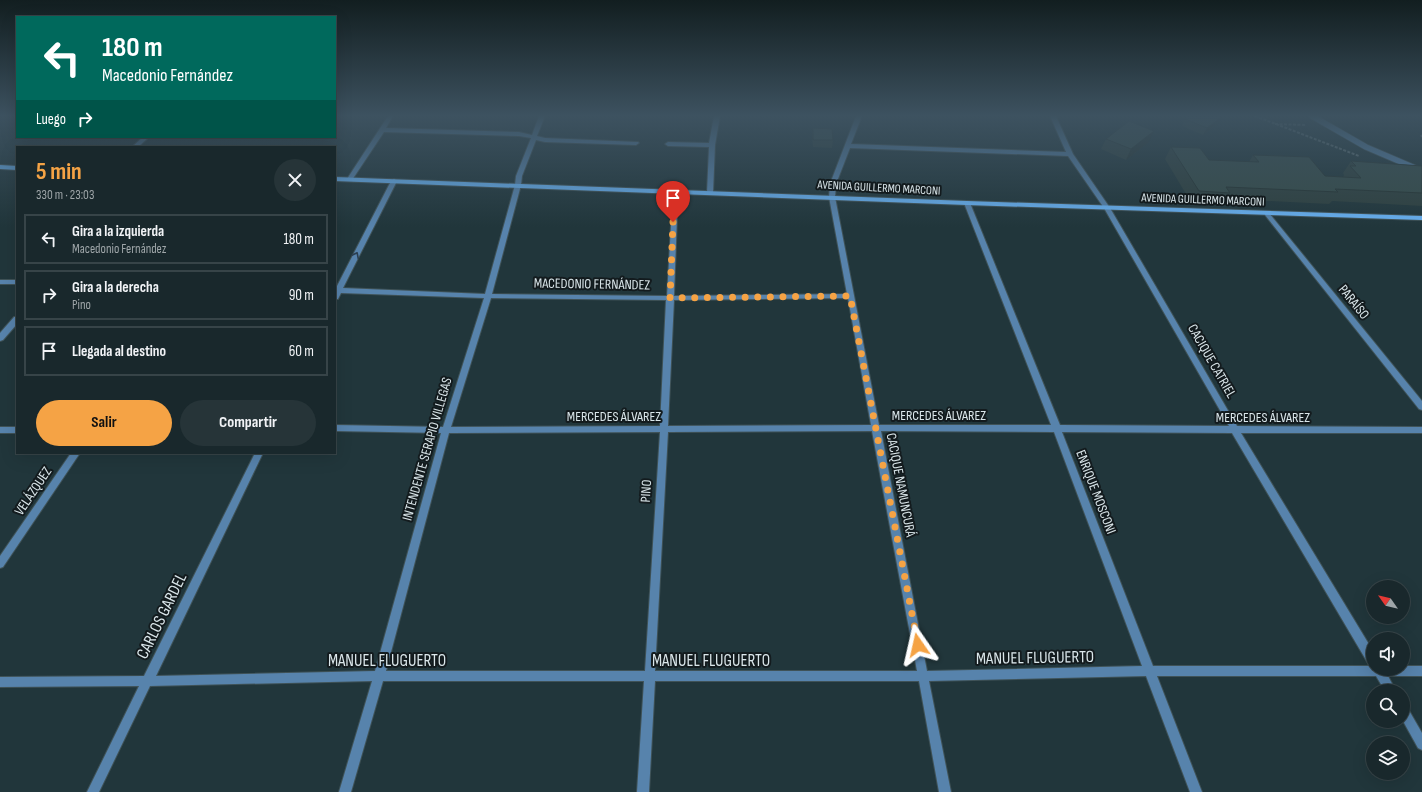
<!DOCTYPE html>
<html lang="es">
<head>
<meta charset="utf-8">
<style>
  body { margin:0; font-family:"Sofia Sans Condensed",sans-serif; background:#263438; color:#f1f3f6; height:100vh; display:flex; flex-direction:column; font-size:15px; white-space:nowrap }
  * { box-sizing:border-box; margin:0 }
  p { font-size:13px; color:#9fa6a9 }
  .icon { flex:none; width:22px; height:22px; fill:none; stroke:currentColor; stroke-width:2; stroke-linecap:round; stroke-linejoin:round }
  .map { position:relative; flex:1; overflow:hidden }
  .details { position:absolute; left:16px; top:146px; width:320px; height:308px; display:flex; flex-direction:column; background:#19282c; border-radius:0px; box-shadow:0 4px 16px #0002,0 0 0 1px #374448 }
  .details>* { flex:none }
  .banner { position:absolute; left:16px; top:16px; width:320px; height:122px; border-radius:0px; box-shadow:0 4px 16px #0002,0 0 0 1px #374448; background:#00695c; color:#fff; overflow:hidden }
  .needle { width:26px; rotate:304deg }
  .controls { position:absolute; left:1366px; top:580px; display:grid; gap:8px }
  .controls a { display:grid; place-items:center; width:44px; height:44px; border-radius:50%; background:#19282c; box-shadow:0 4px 16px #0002,0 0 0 1px #374448; font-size:20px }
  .pin { position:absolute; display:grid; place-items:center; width:34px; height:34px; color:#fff; margin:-41px -17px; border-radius:50% 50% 50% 0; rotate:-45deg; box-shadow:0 0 4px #0007 }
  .pin .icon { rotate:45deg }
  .me { position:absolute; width:44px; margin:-22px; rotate:349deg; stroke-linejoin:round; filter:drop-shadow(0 0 3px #0008) }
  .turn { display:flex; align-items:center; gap:14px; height:84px; padding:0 20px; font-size:18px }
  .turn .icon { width:52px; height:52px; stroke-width:2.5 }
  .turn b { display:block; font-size:28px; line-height:34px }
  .then { display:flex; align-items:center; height:38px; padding:0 20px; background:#0003; gap:8px; font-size:15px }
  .round { display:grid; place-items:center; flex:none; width:42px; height:42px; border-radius:21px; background:#263438 }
  .head { display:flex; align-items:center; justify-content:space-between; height:68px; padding:0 20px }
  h1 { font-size:24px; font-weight:700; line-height:30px; color:#f5a345 }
  .primary-button { display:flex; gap:8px; margin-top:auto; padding:8px 20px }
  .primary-button a { flex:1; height:46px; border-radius:24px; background:#f5a345; color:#111; font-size:16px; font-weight:700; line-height:46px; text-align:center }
  .primary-button a+a { background:#263438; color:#f1f3f6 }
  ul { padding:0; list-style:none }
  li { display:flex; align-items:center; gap:12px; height:50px; margin:0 8px 6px; padding:0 12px; border:2px solid #374448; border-radius:0px }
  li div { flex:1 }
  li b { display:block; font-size:15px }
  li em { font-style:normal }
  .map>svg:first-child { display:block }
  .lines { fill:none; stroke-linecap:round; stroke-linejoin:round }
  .lane-casing { stroke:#3f5257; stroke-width:7 }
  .street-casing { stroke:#3f5257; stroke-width:2 }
  .secondary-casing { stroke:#3f5257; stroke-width:2 }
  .path { stroke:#5e7075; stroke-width:2; stroke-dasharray:3 1.5; stroke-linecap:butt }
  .lane { stroke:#5783ac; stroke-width:5.5 }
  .street { fill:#5783ac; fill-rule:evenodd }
  .secondary { fill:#68b1f2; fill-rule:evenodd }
  .wall { fill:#2e403f }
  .shaded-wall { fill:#253433 }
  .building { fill:#354b49; stroke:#253433 }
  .oneway { stroke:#2b3f50 }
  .route { stroke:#f5a345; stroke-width:7; stroke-dasharray:0 12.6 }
  .labels { text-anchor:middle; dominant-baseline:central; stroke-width:4; stroke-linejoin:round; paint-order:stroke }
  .far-street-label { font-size:12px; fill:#dbe7eb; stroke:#131b1e }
  .street-label { font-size:14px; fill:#dbe7eb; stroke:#131b1e }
  .near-street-label { font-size:17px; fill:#dbe7eb; stroke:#131b1e }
</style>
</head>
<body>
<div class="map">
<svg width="1422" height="792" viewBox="0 0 1422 792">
  <rect width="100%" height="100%" fill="#21363b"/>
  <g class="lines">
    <defs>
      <path id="lane" d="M1312,116l54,31 56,24"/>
      <g id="street">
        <path d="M388,116h5l-7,12 133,4 13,3 7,-19h6l-8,20 8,2 93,4 1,1 -3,2 -91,-3 -9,-2 -14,36 -1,9 -29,109 175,2 6,-106 2,-1 3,2 -4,105 173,-2 -18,-97 1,-13 26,-68h6l-11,28 215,8 -16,-36h6l17,38 37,54 127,218 185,1v6h-181l132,218v18h30v-3h19v10h-34l8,15h-11l-9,-15h-219l45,116h-12l-44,-116 -217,5 22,111h-12l-20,-111h-264l-6,111h-12l7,-111h-261l-32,111h-12l33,-111 -222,5 -51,106h-12l52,-106 -139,1v-10l144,-1 111,-223h8l-107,223 219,-5 66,-238 -106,-2v-6l108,2 41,-129 -143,-5 -3,6h-3v-11h1l55,-107 3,-2 3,2 -54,107 142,6 30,-109 1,-9 15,-38 -12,-2 -135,-4 -32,48h-4l-1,-1zM850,148l218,8 36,52 125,218 -169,-1 -90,-222 -3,-2 -3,2 87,222h-172l-44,-228 1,-13zM491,298l175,2 -6,126 -209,1zM848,298l23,127 -203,1 6,-126zM872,431l45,240h-262l13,-239zM881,431l173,1 88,234 -215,5zM660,432l-15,239h-259l63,-238zM1062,432l170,1 137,232 3,1h-219z"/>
        <path d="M714,116h6l-5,29 -2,48 -3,2 -3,-2 2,-46 -41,-1 -3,-2 3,-2 41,1z"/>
        <path d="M143,137h6l-11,10h-6z"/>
        <path d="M1267,212l2,1 153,188v9l-3,-1 -154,-194v-2z"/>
        <rect x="0" y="280" width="17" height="4"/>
        <path d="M14,317h3v7l-14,16 -3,1v-8z"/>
        <rect x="0" y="427" width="17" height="6"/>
        <path d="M71,453h9l-77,114 -3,1v-12z"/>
        <path d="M1403,706l4,1 15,26v17l-4,-2 -15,-27z"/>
      </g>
      <g id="secondary">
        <path d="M0,165l17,1v4l-17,-1z"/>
        <path d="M335,177l632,24 455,15v4l-455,-15 -632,-24z"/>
      </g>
    </defs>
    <!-- lane casing -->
    <use href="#lane" class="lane-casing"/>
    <!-- street casing -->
    <use href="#street" class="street-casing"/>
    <!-- secondary casing -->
    <use href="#secondary" class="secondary-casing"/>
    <!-- path -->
    <g class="path">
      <path d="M1255,116l104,40"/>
      <path d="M1275,124l31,1"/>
      <path d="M1421,135l1,2"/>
    </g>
    <!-- lane -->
    <use href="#lane" class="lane"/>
    <!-- street -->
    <use href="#street" class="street"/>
    <!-- secondary -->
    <use href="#secondary" class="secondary"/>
  </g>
  <!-- wall -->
  <g class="wall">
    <path d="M747,116h12l-2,3z"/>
    <path d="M1185,119l34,4 -16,12 -21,-9z"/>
    <path d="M813,128l20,12 -1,8 -19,-1 -1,-12z"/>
    <path d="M1106,139l43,3 -23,18 -25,-11z"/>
    <path d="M1171,147l38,13 40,2 4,-7 72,21 18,1 1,-2 -1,-2 8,-12 71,5v40l-90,-5 -3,3 -102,-5 -4,6 -31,-1 -27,-45z"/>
  </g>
  <!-- shaded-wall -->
  <g class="shaded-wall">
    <path d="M1223,116l-4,7 -16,12 4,-7z"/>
    <path d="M1154,131l-5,11 -23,18 5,-11z"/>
  </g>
  <!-- building -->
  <g class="building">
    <path d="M1189,116h34l-16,12 -22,-9z"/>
    <path d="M1129,121l25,10 -23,18 -25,-10z"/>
    <path d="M813,128l19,1 1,11h-20z"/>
    <path d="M1171,147l29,1 9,12 50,2 -6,-7 56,2 16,19 36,2 -11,-12h6l-5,-5 71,5v27l-87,-4 3,3 -112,-5 4,6 -31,-2z"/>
  </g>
  <!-- one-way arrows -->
  <defs><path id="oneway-chevron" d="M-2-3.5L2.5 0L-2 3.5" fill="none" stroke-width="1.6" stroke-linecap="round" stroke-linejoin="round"/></defs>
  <use class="oneway" href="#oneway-chevron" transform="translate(356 255) rotate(-63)"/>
  <!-- sky -->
  <linearGradient id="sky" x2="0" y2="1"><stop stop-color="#121e20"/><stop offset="0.51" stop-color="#3d5260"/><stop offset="1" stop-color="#3d5260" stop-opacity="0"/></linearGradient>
  <rect width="1422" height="227" fill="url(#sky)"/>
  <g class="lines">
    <!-- route -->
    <path class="route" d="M673,222l-3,76 180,-2 68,349"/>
  </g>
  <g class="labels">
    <!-- far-street labels -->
    <g class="far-street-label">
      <text transform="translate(879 188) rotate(3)">AVENIDA GUILLERMO MARCONI</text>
      <text transform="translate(1203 200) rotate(2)">AVENIDA GUILLERMO MARCONI</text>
    </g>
    <!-- street labels -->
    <g class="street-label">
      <text transform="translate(592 284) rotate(1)">MACEDONIO FERNÁNDEZ</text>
      <text transform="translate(1354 302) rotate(51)">PARAÍSO</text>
      <text transform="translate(1212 361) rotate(60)">CACIQUE CATRIEL</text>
      <text x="939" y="415">MERCEDES ÁLVAREZ</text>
      <text x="614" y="416">MERCEDES ÁLVAREZ</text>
      <text x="1263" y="417">MERCEDES ÁLVAREZ</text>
      <text transform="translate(427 449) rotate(-74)">INTENDENTE SERAPIO VILLEGAS</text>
      <text transform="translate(901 485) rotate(79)">CACIQUE NAMUNCURÁ</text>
      <text transform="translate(33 491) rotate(-56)">VELÁZQUEZ</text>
      <text transform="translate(646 491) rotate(-86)">PINO</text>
      <text transform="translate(1096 492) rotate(69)">ENRIQUE MOSCONI</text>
    </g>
    <!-- near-street labels -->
    <g class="near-street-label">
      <text transform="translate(162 616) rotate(-64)">CARLOS GARDEL</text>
      <text transform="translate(1035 658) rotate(-1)">MANUEL FLUGUERTO</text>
      <text x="387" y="661">MANUEL FLUGUERTO</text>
      <text x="711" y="661">MANUEL FLUGUERTO</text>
    </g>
  </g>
</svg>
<div class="controls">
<a><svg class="needle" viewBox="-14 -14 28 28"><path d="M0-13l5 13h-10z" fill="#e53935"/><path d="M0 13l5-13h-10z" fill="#9fa6a9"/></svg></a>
<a><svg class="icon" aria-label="sound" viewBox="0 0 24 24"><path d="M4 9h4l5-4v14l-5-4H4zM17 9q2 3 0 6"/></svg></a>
<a><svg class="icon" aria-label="search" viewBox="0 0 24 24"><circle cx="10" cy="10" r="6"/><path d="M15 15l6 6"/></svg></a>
<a><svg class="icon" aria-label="layers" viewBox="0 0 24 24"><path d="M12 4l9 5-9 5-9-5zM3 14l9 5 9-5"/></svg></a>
</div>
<div class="pin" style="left:673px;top:222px;background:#d93025"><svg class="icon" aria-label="arrive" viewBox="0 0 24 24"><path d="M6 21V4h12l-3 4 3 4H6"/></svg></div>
<svg class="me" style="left:918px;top:645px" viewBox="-20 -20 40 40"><path d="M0-17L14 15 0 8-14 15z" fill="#f5a345" stroke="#fff" stroke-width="4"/></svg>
<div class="banner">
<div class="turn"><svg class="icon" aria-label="left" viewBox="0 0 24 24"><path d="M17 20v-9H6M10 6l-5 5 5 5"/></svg><div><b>180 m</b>Macedonio Fernández</div></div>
<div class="then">Luego<svg class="icon" aria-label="right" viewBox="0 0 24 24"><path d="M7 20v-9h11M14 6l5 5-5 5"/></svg></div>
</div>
<section class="details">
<div class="head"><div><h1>5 min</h1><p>330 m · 23:03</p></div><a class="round"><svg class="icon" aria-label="close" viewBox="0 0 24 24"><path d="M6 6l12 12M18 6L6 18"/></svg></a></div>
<ul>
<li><svg class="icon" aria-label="left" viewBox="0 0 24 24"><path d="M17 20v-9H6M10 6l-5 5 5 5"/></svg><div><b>Gira a la izquierda</b><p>Macedonio Fernández</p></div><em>180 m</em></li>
<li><svg class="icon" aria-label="right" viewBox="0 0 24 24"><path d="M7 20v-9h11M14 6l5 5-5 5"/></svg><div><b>Gira a la derecha</b><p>Pino</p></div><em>90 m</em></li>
<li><svg class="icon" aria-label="arrive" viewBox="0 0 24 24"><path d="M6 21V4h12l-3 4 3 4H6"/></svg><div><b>Llegada al destino</b></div><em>60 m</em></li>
</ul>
<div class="primary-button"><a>Salir</a><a>Compartir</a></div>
</section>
</div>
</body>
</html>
